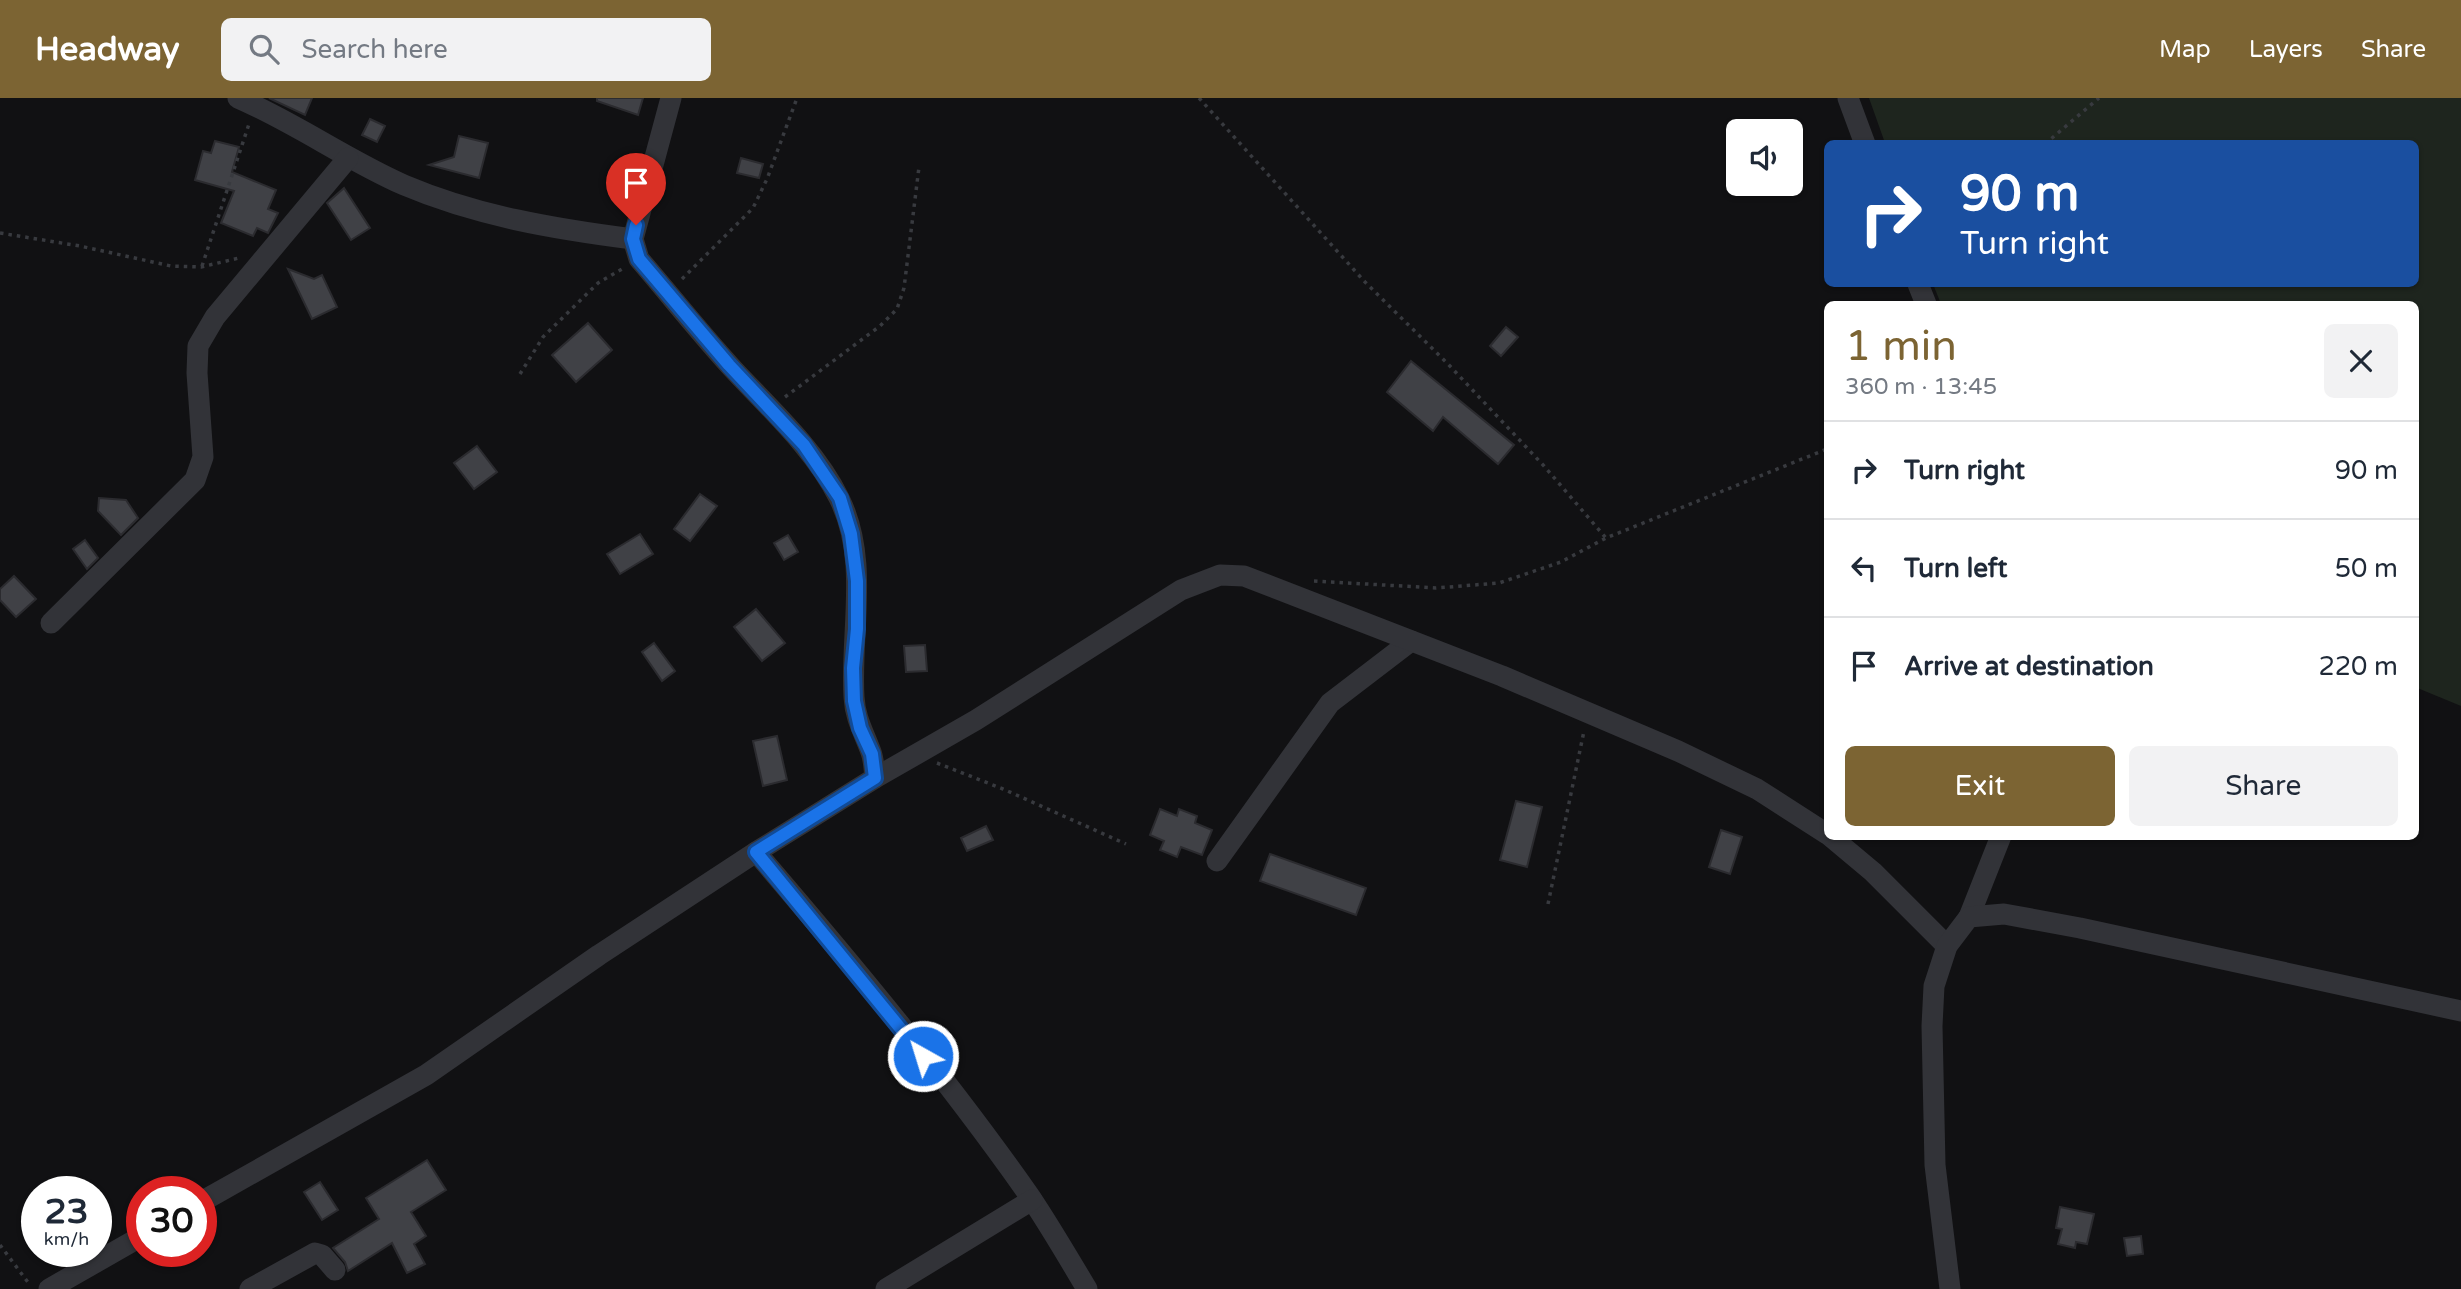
<!DOCTYPE html>
<html lang="en">
<head>
<meta charset="utf-8">
<style>
  body { margin:0; font-family:"Varela Round",sans-serif; background:#f2f2f3; color:#1f2937; height:100vh; display:flex; flex-direction:column; font-size:26px; white-space:nowrap }
  * { box-sizing:border-box; margin:0 }
  p { font-size:23px; color:#747a83 }
  .icon { flex:none; width:38px; height:38px; fill:none; stroke:currentColor; stroke-width:2; stroke-linecap:round; stroke-linejoin:round }
  .map { position:relative; flex:1; overflow:hidden }
  .side { position:absolute; left:1824px; top:203px; width:595px; height:539px; display:flex; flex-direction:column; background:#fff; border-radius:10px; box-shadow:0 2px 5px #0004 }
  .side>* { flex:none }
  .hud { position:absolute; left:1824px; top:42px; width:595px; height:147px; border-radius:10px; box-shadow:0 2px 5px #0004; background:#1a4fa0; color:#fff; overflow:hidden }
  .controls { position:absolute; left:1726px; top:21px; display:grid; gap:14px }
  .controls a { display:grid; place-items:center; width:77px; height:77px; border-radius:10px; background:#fff; box-shadow:0 2px 5px #0004; font-size:35px }
  .speed { position:absolute; left:21px; top:1078px; display:flex; gap:14px; font-size:35px; font-weight:700; text-align:center }
  .speed>* { display:grid; place-content:center; width:91px; height:91px; border-radius:50%; background:#fff; box-shadow:0 2px 5px #0004; line-height:1 }
  .speed small { font-size:18px; font-weight:400 }
  .speed .limit { border:10px solid #d22; background:#fff; color:#111 }
  .pin { position:absolute; display:grid; place-items:center; width:60px; height:60px; color:#fff; margin:-72px -30px; border-radius:50% 50% 50% 0; rotate:-45deg; box-shadow:0 0 7px #0007 }
  .pin .icon { rotate:45deg }
  .me { position:absolute; width:77px; margin:-38px; rotate:321deg; stroke-linejoin:round; filter:drop-shadow(0 0 5px #0008) }
  .turn { display:flex; align-items:center; gap:24px; height:147px; padding:0 21px; font-size:32px }
  .turn .icon { width:91px; height:91px; stroke-width:2.5 }
  .turn b { display:block; font-size:49px; line-height:60px }
  .round { display:grid; place-items:center; flex:none; width:74px; height:74px; border-radius:10px; background:#f2f2f3 }
  .summary { display:flex; align-items:center; justify-content:space-between; height:119px; padding:0 21px }
  h1 { font-size:42px; font-weight:600; line-height:52px; color:#7c6433 }
  .button { display:flex; gap:14px; margin-top:auto; padding:14px 21px }
  .button a { flex:1; height:80px; border-radius:10px; background:#7c6433; color:#fff; font-size:28px; font-weight:600; line-height:80px; text-align:center }
  .button a+a { background:#f2f2f3; color:#1f2937 }
  ul { padding:0; list-style:none }
  li { display:flex; align-items:center; gap:21px; height:98px; padding:0 21px; border-top:2px solid #e0e1e3 }
  li div { flex:1 }
  li b { display:block; font-size:26px }
  li em { font-style:normal }
  header { display:flex; align-items:center; gap:42px; box-sizing:border-box; height:98px; padding:0 35px; background:#7c6433; color:#fff }
  header strong { font-size:33px }
  nav { display:flex; gap:38px; margin-inline-start:auto; font-size:24px }
  .search { width:490px; height:63px; background:#f2f2f3; display:flex; align-items:center; gap:18px; box-sizing:border-box; padding:0 24px; border-radius:10px; color:#747a83; font-size:26px }
  .map>svg:first-child { display:block }
  .green { fill:#1e251e }
  .building { fill:#404146; stroke:#2b2b2f; stroke-width:2 }
  .lines { fill:none; stroke-linecap:round; stroke-linejoin:round }
  .path { stroke:#383a3f; stroke-width:3.5; stroke-dasharray:3.5 5; stroke-linecap:butt }
  .minor { stroke:#323338; stroke-width:21 }
  .route-casing { stroke:#114b97; stroke-width:18 }
  .route { stroke:#1a73e8; stroke-width:12 }
</style>
</head>
<body>
<header>
<strong>Headway</strong>
<div class="search"><svg class="icon" aria-label="search" viewBox="0 0 24 24"><circle cx="10" cy="10" r="6"/><path d="M15 15l6 6"/></svg>Search here</div>
<nav><a>Map</a><a>Layers</a><a>Share</a></nav>
</header>
<div class="map">
<svg width="2461" height="1191" viewBox="0 0 2461 1191">
  <rect width="100%" height="100%" fill="#111113"/>
  <!-- green -->
  <path class="green" d="M1869,0h592v608l-46,-19v-383h-474l-8,-20h482v-140l-530,-1z"/>
  <!-- building -->
  <g class="building">
    <path d="M269,0h43l-7,17z"/>
    <path d="M597,0h46l-5,17 -41,-14z"/>
    <path d="M370,21l15,7 -8,16 -15,-7z"/>
    <path d="M459,38l29,7 -9,35 -50,-13 25,-8z"/>
    <path d="M215,43l24,6 -7,25 44,18 -8,19 10,4 -10,20 -11,-5 -4,8 -32,-13 13,-32 -39,-11 8,-29 8,2z"/>
    <path d="M741,60l22,6 -4,14 -22,-5z"/>
    <path d="M344,90l26,40 -19,12 -24,-37z"/>
    <path d="M288,171l26,10 8,-4 15,32 -25,12z"/>
    <path d="M588,225l24,27 -36,32 -24,-27z"/>
    <path d="M1506,229l12,10 -17,19 -11,-10z"/>
    <path d="M1411,263l103,84 -16,19 -55,-47 -10,14 -46,-39z"/>
    <path d="M477,348l20,26 -23,17 -20,-26z"/>
    <path d="M700,396l17,12 -27,35 -16,-12z"/>
    <path d="M99,400l27,2 12,18 -17,17 -23,-24z"/>
    <path d="M640,436l13,20 -33,20 -13,-20z"/>
    <path d="M788,437l10,17 -14,8 -10,-17z"/>
    <path d="M85,442l13,18 -11,11 -14,-20z"/>
    <path d="M14,478l22,23 -20,18 -16,-17v-11z"/>
    <path d="M756,511l29,34 -23,18 -28,-34z"/>
    <path d="M654,545l21,28 -13,10 -20,-29z"/>
    <path d="M925,547l2,26 -21,1 -2,-26z"/>
    <path d="M777,638l10,44 -24,6 -10,-45z"/>
    <path d="M1516,703l26,6 -15,60 -27,-7z"/>
    <path d="M1160,711l17,7 2,-7 18,7 -2,7 17,7 -10,25 -21,-8 -4,10 -17,-7 4,-9 -14,-6z"/>
    <path d="M986,728l7,14 -26,11 -6,-13z"/>
    <path d="M1721,732l21,7 -12,37 -21,-7z"/>
    <path d="M1270,756l96,34 -10,27 -96,-34z"/>
    <path d="M427,1062l19,30 -35,22 15,24 -12,8 11,20 -18,9 -15,-30 -44,28 -3,-9 -12,-14 46,-29 -13,-21z"/>
    <path d="M320,1084l18,28 -16,10 -18,-28z"/>
    <path d="M2060,1109l34,7 -7,30 -11,-2 -1,6 -17,-4 4,-15 -6,-1z"/>
    <path d="M2141,1138l2,18 -16,2 -3,-18z"/>
  </g>
  <g class="lines">
    <!-- path -->
    <g class="path">
      <path d="M1199,0l166,184 83,82 96,102 62,72"/>
      <path d="M2045,46l54,-46"/>
      <path d="M0,135l80,13 91,20 30,1 38,-9"/>
      <path d="M202,168l47,-142"/>
      <path d="M682,181l71,-71 14,-29 30,-81"/>
      <path d="M520,276l23,-37 55,-54 24,-14"/>
      <path d="M785,299l95,-71 17,-17 7,-21 15,-121"/>
      <path d="M1314,483l122,7 63,-5 62,-21 45,-24 221,-89"/>
      <path d="M937,665l66,26 123,55"/>
      <path d="M1548,806l36,-173"/>
      <path d="M0,1147l30,40"/>
    </g>
    <!-- minor -->
    <g class="minor">
      <path d="M238,0c58,25 109,62 166,87 73,31 151,44 229,54"/>
      <path d="M671,0l-38,141 6,20c31,36 61,74 93,109 37,40 83,81 107,130 31,62 11,134 15,199 1,21 10,36 17,55 3,8 3,18 4,26"/>
      <path d="M1848,0l17,46"/>
      <path d="M1918,186l8,20"/>
      <path d="M51,525l144,-143 8,-23 -6,-84 1,-27 17,-29 133,-159"/>
      <path d="M1830,738l43,36 74,74"/>
      <path d="M756,754c96,112 191,226 275,346 20,30 38,61 56,91"/>
      <path d="M1217,763l113,-158 81,-62"/>
      <path d="M1969,819l32,-81"/>
      <path d="M201,1104l225,-127 173,-120 157,-103 119,-74 101,-58 205,-130 39,-15 24,1 258,100 176,75 79,38 70,45"/>
      <path d="M49,1191l93,-53"/>
      <path d="M250,1191l65,-36 7,2 13,15"/>
      <path d="M886,1191l146,-89"/>
      <path d="M1950,1191l-15,-124 -3,-139 2,-40 13,-40 22,-29 35,-3 76,14 381,83"/>
    </g>
  </g>
  <g class="lines">
    <defs>
      <path id="route" d="M636,127l-3,14 6,20 90,106 75,80 36,53 11,36 6,47v48l-4,39 1,33 6,27 12,26 3,24 -119,74 167,204"/>
    </defs>
    <!-- route casing -->
    <use href="#route" class="route-casing"/>
    <!-- route -->
    <use href="#route" class="route"/>
  </g>
</svg>
<div class="controls">
<a><svg class="icon" aria-label="sound" viewBox="0 0 24 24"><path d="M4 9h4l5-4v14l-5-4H4zM17 9q2 3 0 6"/></svg></a>
</div>
<div class="speed"><div>23<small>km/h</small></div><div class="limit">30</div></div>
<div class="pin" style="left:636px;top:127px;background:#d93025"><svg class="icon" aria-label="arrive" viewBox="0 0 24 24"><path d="M6 21V4h12l-3 4 3 4H6"/></svg></div>
<svg class="me" style="left:923px;top:958px" viewBox="-20 -20 40 40"><circle r="17" fill="#1a73e8" stroke="#fff" stroke-width="3"/><path d="M0-11L8 9 0 5-8 9z" fill="#fff"/></svg>
<div class="hud">
<div class="turn"><svg class="icon" aria-label="right" viewBox="0 0 24 24"><path d="M7 20v-9h11M14 6l5 5-5 5"/></svg><div><b>90 m</b>Turn right</div></div>
</div>
<section class="side">
<div class="summary"><div><h1>1 min</h1><p>360 m · 13:45</p></div><a class="round"><svg class="icon" aria-label="close" viewBox="0 0 24 24"><path d="M6 6l12 12M18 6L6 18"/></svg></a></div>
<ul>
<li><svg class="icon" aria-label="right" viewBox="0 0 24 24"><path d="M7 20v-9h11M14 6l5 5-5 5"/></svg><div><b>Turn right</b></div><em>90 m</em></li>
<li><svg class="icon" aria-label="left" viewBox="0 0 24 24"><path d="M17 20v-9H6M10 6l-5 5 5 5"/></svg><div><b>Turn left</b></div><em>50 m</em></li>
<li><svg class="icon" aria-label="arrive" viewBox="0 0 24 24"><path d="M6 21V4h12l-3 4 3 4H6"/></svg><div><b>Arrive at destination</b></div><em>220 m</em></li>
</ul>
<div class="button"><a>Exit</a><a>Share</a></div>
</section>
</div>
</body>
</html>
